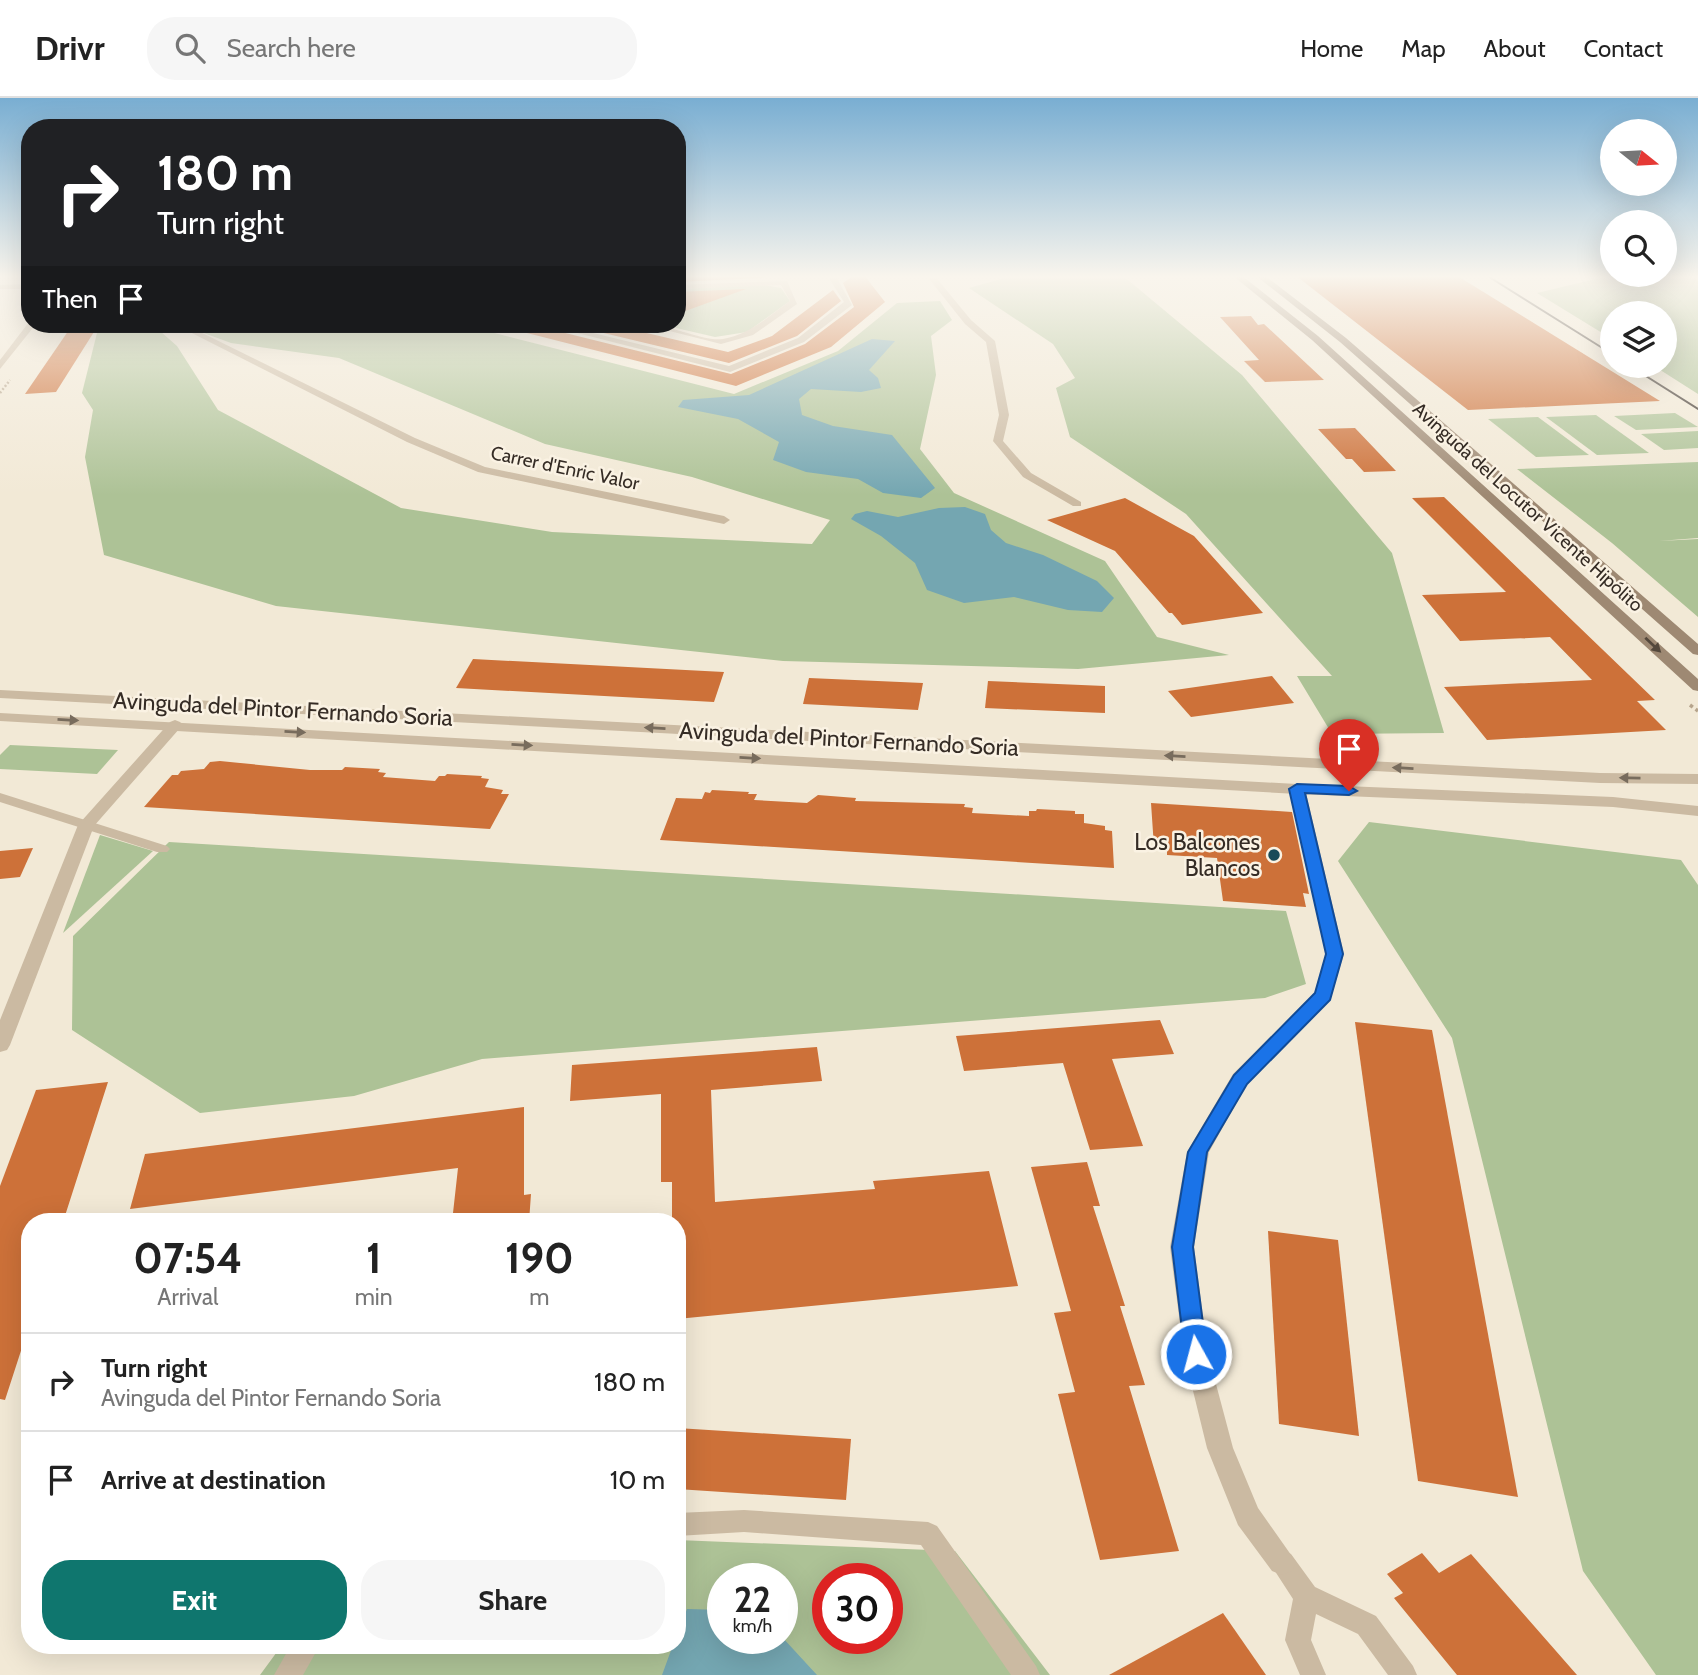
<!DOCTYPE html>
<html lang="en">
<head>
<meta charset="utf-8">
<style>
  body { margin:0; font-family:Cabin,sans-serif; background:#f6f6f6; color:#222; height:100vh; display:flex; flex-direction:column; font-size:26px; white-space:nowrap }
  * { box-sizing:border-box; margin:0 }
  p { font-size:23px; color:#767676 }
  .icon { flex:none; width:38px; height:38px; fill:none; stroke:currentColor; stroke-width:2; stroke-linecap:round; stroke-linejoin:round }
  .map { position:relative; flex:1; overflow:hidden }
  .panel { position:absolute; left:21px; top:1115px; width:665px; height:441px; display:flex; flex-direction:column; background:#fff; border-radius:28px; box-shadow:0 7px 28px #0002 }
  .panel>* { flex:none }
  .top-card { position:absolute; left:21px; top:21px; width:665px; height:214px; border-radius:28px; box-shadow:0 7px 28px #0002; background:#202124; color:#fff; overflow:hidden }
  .needle { width:46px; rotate:108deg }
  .tools { position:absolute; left:1600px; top:21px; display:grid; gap:14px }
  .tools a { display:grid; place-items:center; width:77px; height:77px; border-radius:50%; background:#fff; box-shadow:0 7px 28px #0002; font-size:35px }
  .speed { position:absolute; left:707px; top:1465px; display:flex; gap:14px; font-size:35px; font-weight:700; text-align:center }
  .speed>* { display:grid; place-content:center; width:91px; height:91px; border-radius:50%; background:#fff; box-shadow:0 7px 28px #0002; line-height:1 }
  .speed small { font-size:18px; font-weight:400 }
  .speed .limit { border:10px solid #d22; background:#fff; color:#111 }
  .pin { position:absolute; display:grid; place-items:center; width:60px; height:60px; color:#fff; margin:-72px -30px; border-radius:50% 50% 50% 0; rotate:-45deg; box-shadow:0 0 7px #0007 }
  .pin .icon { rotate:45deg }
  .me { position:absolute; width:77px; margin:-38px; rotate:353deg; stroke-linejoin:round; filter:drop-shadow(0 0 5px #0008) }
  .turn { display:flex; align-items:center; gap:24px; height:147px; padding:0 21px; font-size:32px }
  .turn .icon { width:91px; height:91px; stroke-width:2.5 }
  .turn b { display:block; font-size:49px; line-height:60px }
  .then { display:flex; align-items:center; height:66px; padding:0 21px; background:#0003; gap:14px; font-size:26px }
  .eta { display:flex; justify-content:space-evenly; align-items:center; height:119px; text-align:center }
  .eta b { font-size:42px; font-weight:700; line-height:49px }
  .cta { display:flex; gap:14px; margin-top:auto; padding:14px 21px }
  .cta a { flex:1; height:80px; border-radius:28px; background:#0f766e; color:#fff; font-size:28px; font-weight:700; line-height:80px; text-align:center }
  .cta a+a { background:#f6f6f6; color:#222 }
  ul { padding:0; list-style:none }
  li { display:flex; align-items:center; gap:21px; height:98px; padding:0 21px; border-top:2px solid #e0e0e0 }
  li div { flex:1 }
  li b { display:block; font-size:26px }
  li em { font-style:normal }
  header { display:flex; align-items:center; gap:42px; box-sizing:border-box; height:98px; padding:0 35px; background:#fff; border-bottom:2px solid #e0e0e0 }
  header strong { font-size:33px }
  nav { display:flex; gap:38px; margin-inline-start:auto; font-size:24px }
  .search { width:490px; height:63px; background:#f6f6f6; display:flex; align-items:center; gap:18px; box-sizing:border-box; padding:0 24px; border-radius:28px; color:#767676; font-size:26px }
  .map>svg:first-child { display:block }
  .green { fill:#adc296; fill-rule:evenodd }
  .water { fill:#74a6b1 }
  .building { fill:#cd7139 }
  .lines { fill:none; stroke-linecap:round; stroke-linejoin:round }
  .path-far1 { stroke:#b6a48c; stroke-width:2.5; stroke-dasharray:2 2; stroke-linecap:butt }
  .path { stroke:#b6a48c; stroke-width:3.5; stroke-dasharray:3.5 3.5; stroke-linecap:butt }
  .service { fill:#cbbaa2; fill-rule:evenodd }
  .pedestrian { fill:#cbbaa2; fill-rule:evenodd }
  .minor { fill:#cbbaa2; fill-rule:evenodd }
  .tertiary { fill:#cbbaa2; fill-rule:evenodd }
  .secondary { fill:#9e8973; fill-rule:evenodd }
  .tram { stroke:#352c25; stroke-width:2 }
  .oneway { fill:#54483c }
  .oneway2 { fill:#786c5d }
  .route { fill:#1a73e8; stroke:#114b97; stroke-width:2 }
  .poi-dot { fill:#184b58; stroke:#faf2e3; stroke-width:2.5 }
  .labels { text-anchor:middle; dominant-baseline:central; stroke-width:5; stroke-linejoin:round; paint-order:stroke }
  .far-street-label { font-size:19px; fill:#352c25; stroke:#faf2e3 }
  .street-label { font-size:23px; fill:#352c25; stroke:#faf2e3 }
  .poi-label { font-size:23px; fill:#352c25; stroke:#faf2e3; text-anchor:end }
</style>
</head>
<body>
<header>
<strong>Drivr</strong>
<div class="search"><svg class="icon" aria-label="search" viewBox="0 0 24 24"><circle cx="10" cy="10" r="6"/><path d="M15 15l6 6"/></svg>Search here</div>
<nav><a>Home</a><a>Map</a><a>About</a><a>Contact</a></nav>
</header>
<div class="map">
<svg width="1698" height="1577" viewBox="0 0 1698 1577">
  <rect width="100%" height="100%" fill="#f2e9d6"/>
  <!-- green -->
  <g class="green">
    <path d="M1015,177h107l120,100 150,178 52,180 -112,1 -35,-58h35l-146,-162 -116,-77 -14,-49 19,-10 -22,-34 -84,-56z"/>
    <path d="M1612,177h86v119l-44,-28h10v-53h-52v26l-75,-46z"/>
    <path d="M764,187l17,3 9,13 -43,31 -32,5 -56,-13h18v-35z"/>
    <path d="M940,203l12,19 -21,16 5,39 -16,74 34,44 151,68 52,76 72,18 -151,14 -295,-8 -507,-55 -172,-51 -19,-98 8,-47 -11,-17 15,-60 55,-9 25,22 41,64 183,98 151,24 260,12 18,-24 -138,-43 -147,-33 -206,-86 -108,-15 -38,-14 11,-5h255l275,70 104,-43 59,-48z"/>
    <path d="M1675,315l23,14 -62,3 -22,-14z"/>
    <path d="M1596,317l53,38 -52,2 -51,-38z"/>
    <path d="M1538,319l51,38 -53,2 -48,-38z"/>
    <path d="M1698,333v17l-34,2 -23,-16z"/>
    <path d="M1698,364v76l-39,3 39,-2v78l-86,-74 -95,-74z"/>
    <path d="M10,647l108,5 -21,24 -97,-5v-14z"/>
    <path d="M1369,724l312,38 17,25v790h-42l-73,-104 -131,-533 -114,-177z"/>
    <path d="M100,737l53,16 -90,82z"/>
    <path d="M169,744l1117,69 20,73 -41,14 -783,61 -128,37 -154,17 -128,-83 1,-94z"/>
    <path d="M677,1442l278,11 95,124h-790l22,-30h395zM723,1480h59v60h-59zM828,1480h59v60h-59z"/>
  </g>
  <!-- water -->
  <g class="water">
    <path d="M872,241l23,2 -26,29 9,8 3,10 -20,4 -50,-3 -12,10 3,16 31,11 59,9 43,53 -14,10 -38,-5 -25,-14 -52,-7 -33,-12 6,-18 -41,-23 -60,-12 5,-7 66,-5z"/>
    <path d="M965,409l20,7 6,16 15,13 37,12 54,26 17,17 -12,14 -34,-2 -54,-13 -50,6 -37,-13 -12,-27 -34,-27 -30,-17 4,-5 12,-3 31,6 41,-9z"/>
    <path d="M687,1511l36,1v28l59,-1 35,38h-155l11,-30h4v-10z"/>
  </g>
  <!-- building -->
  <g class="building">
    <path d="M677,177h100l1,2 -101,5z"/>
    <path d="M854,177h10l21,27 -54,45 -95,39 -213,-54 1,-8h15l2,3 190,47 74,-30 49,-37 -11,-24z"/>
    <path d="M1295,177h161l204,126 -192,9z"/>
    <path d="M746,191l-69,25v-22z"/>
    <path d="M833,192l8,11 -44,35 -68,27 -163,-39h42l120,28 44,-16z"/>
    <path d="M1251,218l7,9 6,-1 60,56 -59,2 -21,-21 15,-1 -39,-43z"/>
    <path d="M73,226h26l-43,68 -31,2z"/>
    <path d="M1355,330l41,43 -32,1 -12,-13h-6l-28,-30z"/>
    <path d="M1444,399l211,203 -18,1 29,29 -179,10 -43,-53 148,-7 -42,-43 -90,4 -38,-46 84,-3 -94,-94z"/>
    <path d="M1125,400l69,38 69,77 -81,12 -10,-12h-3l-54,-62 -68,-31z"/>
    <path d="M473,561l251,13 -10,30 -258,-14z"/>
    <path d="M1272,578l22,27 -103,14 -23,-26z"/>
    <path d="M809,580l114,5 -5,27 -115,-6z"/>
    <path d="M988,583l117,5v27l-120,-5z"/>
    <path d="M220,663l90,9h32l3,-3 35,2 -2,3 8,1 -3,4 52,4 4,-5h6l2,-2 35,2 -1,2 8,1 -4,8 18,3 -2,4h8l-19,35 -346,-22 28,-32h6l3,-4 23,-2 6,-7z"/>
    <path d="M712,692l37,2 -1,2h9l-3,6 53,3 11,-8 38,3 -1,3 110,3 -1,3 9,1 -1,5 57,3v-5h7l1,-2 38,2v3h9v9l21,3v4l7,1 2,37 -454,-28 16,-42 26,1 3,-7 5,1z"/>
    <path d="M1151,705l141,9 17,82 -6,-1 3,14 -83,-6 -6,-43 -50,-3v-7l-13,-1z"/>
    <path d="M33,750l-13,29 -20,2v-28z"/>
    <path d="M1160,922l14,34 -62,5 31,87 -53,4 -27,-87 -99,8 -8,-35z"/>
    <path d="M1355,924l77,8 86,467 -100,-16z"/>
    <path d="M817,949l5,34 -111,9 4,112 160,-13 -2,-8 116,-10 29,115 -341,33v-97h-5v-40h-11v-88l-91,7 2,-36z"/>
    <path d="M108,984l-45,140h-33v101l-25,77 -5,-1v-213l36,-96z"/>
    <path d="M524,1009v88l7,-1 -2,28h-77l6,-54 -328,41 15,-55z"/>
    <path d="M1087,1064l13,44h-7l32,100h-5l25,79 -16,1 50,165 -79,9 -42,-166 17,-2 -21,-79 17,-2 -40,-144z"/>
    <path d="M1268,1133l70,9 21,196 -80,-12z"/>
    <path d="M677,1330l174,11 -5,61 -169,-11z"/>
    <path d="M1422,1455l17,20 32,-19 106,121h-120l-63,-77 9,-5 -16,-19z"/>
    <path d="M1223,1515l43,62h-157z"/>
  </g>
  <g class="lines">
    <!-- path-far1 -->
    <path class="path-far1" d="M0,295l10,-13"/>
    <!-- path -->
    <path class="path" d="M1690,607l8,6"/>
    <!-- service -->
    <g class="service">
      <path d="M787,183l10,23 -44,31 -32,9 -79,-20c25,-1 62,18 81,15 26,-4 46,-23 67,-38l-9,-16 -104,4v-4z"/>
      <path d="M0,695l167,53 3,3 -3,3h-10l-157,-50z"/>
      <path d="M744,1412l184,12 9,4 99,140 4,9h-29l-90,-130 -177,-13 -67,4v-23z"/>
      <path d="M1282,1452l9,4 24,33 61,29 37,50 4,9h-29l-30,-41 -42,-20 -5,26 15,35h-26l-15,-35 8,-41 -24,-37 4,-8z"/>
      <path d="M291,1547h29l-17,30h-29z"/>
    </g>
    <!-- pedestrian -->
    <path class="pedestrian" d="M827,177h8l17,30 -48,37 -74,30 -188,-48h14l173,42 69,-28 46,-36z"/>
    <!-- minor -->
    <g class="minor">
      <path d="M926,177h8l37,45 24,21 14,74 -6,26 28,32 50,29v4h-8l-50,-29 -30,-36 6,-26 -13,-73 -21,-18z"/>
      <path d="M30,186v5h-30v-4z"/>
      <path d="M29,224l7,2 -36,45v-9z"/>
      <path d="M174,226h10l231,114 70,29 239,49 6,4 -6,4 -246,-52 -71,-30z"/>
      <path d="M175,622l5,2 3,3 -3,3 -86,98 -84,219 -3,5 -7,2v-32l78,-195 92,-103z"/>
      <path d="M1297,686l8,5 39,165 -14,46 -83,84 -38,68 -15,95 14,107 25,94 25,60 38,54 -4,9 -10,4 -10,-4 -34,-46 -31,-77 -23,-94 -14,-107 17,-95 46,-78 81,-80 12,-40 -37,-165z"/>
    </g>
    <!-- tertiary -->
    <g class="tertiary">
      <path d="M0,592l1600,83 98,1v10l-98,-1 -1600,-85z"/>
      <path d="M0,615l1297,71 316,13 85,9v10l-85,-9 -316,-13 -1297,-73z"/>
    </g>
    <!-- secondary -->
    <g class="secondary">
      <path d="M1232,177h9l77,61 380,343v12l-5,-1 -381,-350z"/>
      <path d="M1255,177h9l82,63 352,306v11l-5,-1 -353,-312z"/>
    </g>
    <!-- tram -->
    <g class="tram">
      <path d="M1486,177l126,79"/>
      <path d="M1630,268l68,43"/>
    </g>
  </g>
  <!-- one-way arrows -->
  <defs><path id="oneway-solid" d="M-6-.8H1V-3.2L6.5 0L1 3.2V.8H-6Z" transform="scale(1.75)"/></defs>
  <use class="oneway" href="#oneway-solid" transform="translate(1653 547) rotate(43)"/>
  <g class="oneway2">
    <use href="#oneway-solid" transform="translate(68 622) rotate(3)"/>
    <use href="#oneway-solid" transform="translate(655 630) rotate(-177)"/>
    <use href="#oneway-solid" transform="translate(295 634) rotate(3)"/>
    <use href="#oneway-solid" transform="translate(522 647) rotate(3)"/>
    <use href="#oneway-solid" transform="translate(1175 658) rotate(-177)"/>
    <use href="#oneway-solid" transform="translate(750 660) rotate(3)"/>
    <use href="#oneway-solid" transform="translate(1403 670) rotate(-177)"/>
    <use href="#oneway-solid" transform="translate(1630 680) rotate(-179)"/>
  </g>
  <!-- sky -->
  <linearGradient id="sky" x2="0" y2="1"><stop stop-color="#79aed2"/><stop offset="0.45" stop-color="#f9f5ed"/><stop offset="1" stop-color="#f9f5ed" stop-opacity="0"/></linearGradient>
  <rect width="1698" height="397" fill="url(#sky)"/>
  <!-- route -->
  <path class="route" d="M1297,686l52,2 8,5 -8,4 -44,-2 38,161 -13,46 -83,84 -40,68 -14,95 14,107 -3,7 -8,3 -8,-3 -3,-7 -13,-107 16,-95 46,-77 81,-82 11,-39 -37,-165z"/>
  <!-- markers -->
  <circle class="poi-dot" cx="1274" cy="757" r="7"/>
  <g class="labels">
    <!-- far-street labels -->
    <g class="far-street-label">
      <text transform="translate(565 370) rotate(12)">Carrer d'Enric Valor</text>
      <text transform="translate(1528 409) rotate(42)">Avinguda del Locutor Vicente Hipólito</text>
    </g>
    <!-- street labels -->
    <g class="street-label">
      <text transform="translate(283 611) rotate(3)">Avinguda del Pintor Fernando Soria</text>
      <text transform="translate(849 641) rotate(3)">Avinguda del Pintor Fernando Soria</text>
    </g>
    <!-- poi labels -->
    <g class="poi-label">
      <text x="1260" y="744">Los Balcones<tspan x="1260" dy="26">Blancos</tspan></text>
    </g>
  </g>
</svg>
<div class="tools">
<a><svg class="needle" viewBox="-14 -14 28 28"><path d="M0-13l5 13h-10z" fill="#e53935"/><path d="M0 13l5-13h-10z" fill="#767676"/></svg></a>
<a><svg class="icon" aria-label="search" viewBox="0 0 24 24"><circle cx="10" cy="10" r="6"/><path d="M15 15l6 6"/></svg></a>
<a><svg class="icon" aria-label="layers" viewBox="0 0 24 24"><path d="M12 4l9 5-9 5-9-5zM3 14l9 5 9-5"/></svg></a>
</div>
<div class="speed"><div>22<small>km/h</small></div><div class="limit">30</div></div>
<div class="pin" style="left:1349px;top:693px;background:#d93025"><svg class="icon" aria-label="arrive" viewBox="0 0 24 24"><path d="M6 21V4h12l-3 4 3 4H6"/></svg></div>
<svg class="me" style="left:1196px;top:1256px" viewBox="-20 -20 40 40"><circle r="17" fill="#1a73e8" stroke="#fff" stroke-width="3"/><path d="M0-11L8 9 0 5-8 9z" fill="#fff"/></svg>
<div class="top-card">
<div class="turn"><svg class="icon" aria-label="right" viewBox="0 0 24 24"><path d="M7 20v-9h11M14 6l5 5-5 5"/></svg><div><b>180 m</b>Turn right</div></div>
<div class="then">Then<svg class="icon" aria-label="arrive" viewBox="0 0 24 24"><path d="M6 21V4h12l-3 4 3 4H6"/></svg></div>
</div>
<section class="panel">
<div class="eta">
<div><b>07:54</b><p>Arrival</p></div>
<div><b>1</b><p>min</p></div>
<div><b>190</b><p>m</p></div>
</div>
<ul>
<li><svg class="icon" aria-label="right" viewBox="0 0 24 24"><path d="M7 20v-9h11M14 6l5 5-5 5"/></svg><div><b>Turn right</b><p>Avinguda del Pintor Fernando Soria</p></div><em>180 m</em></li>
<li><svg class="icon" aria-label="arrive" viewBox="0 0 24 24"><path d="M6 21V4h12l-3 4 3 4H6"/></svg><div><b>Arrive at destination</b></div><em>10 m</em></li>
</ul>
<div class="cta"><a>Exit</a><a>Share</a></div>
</section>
</div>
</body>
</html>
